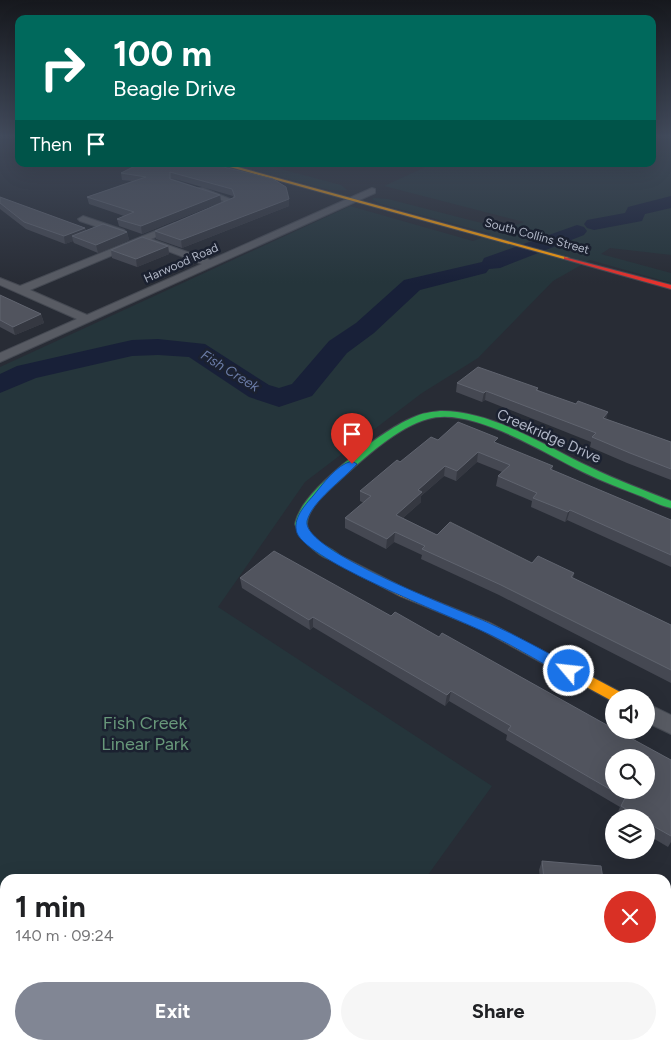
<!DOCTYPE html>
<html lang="en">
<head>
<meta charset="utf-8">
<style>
  body { margin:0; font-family:Figtree,sans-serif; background:#f6f6f6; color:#202124; height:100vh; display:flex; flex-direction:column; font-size:19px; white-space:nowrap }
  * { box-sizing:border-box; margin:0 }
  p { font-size:16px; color:#757577 }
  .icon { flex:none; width:28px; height:28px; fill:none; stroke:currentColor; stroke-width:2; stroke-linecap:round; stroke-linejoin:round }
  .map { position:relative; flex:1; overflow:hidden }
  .panel { position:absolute; left:0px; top:874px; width:671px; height:176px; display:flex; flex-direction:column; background:#fff; border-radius:15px 15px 0 0; box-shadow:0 5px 20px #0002 }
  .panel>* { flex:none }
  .hud { position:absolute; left:15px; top:15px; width:641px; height:152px; border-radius:10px; box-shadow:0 5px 20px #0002; background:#00695c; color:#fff; overflow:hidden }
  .buttons { position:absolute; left:605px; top:689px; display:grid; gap:10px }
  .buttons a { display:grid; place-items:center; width:50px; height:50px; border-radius:50%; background:#fff; box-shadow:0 5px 20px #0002; font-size:25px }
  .pin { position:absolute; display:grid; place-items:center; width:42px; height:42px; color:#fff; margin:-51px -21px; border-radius:50% 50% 50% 0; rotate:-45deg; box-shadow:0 0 5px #0007 }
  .pin .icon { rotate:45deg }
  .me { position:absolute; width:55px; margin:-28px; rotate:298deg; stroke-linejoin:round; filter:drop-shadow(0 0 4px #0008) }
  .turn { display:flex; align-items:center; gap:18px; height:105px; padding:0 15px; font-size:22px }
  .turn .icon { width:65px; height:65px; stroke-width:2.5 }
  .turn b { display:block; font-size:35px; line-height:42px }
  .then { display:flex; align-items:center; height:48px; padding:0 15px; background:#0003; gap:10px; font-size:19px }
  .round { display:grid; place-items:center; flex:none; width:52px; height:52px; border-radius:26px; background:#f6f6f6 }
  .headline { display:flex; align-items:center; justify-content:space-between; height:85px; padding:0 15px }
  h1 { font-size:30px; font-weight:700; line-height:38px }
  .cta { display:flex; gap:10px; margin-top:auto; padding:10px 15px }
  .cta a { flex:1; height:58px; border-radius:30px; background:#818694; color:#fff; font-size:20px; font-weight:700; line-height:58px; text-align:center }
  .cta a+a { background:#f6f6f6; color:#202124 }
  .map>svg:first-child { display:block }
  .green { fill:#25353b }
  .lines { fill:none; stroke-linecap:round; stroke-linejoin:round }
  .river { fill:#182038; fill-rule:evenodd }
  .street-casing { stroke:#454952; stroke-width:2 }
  .fast-casing { stroke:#454952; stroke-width:2 }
  .slow-casing { stroke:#454952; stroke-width:2 }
  .jam-casing { stroke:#454952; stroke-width:2 }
  .street { fill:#585b63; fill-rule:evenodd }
  .fast { fill:#30b455; fill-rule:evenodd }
  .slow { fill:#ff9f0a; fill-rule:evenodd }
  .jam { fill:#e5322d; fill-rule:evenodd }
  .wall { fill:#454852 }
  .shaded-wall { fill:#353841 }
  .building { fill:#51545e; stroke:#60646f; fill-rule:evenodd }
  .route { fill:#1a73e8; stroke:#114b97 }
  .labels { text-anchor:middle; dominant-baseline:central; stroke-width:5; stroke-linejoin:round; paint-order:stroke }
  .far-street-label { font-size:12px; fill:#b1b7c7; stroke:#1b2130 }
  .far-water-label { font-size:14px; font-style:italic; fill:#6a7ba6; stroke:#1b2130 }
  .street-label { font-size:15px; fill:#b1b7c7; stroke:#1b2130 }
  .near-park-label { font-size:18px; fill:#68987a; stroke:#1b2130 }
</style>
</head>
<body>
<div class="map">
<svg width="671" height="1049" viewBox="0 0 671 1049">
  <rect width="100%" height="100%" fill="#282c35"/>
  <!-- green -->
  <g class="green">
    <path d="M653,136h18v119l-61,-7 -9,6 70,19v10l-81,-23 -37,21 -75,77 -56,35 -117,89 -87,125 274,179 -67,93h-420v166h299l-3,4h-301v-682l350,-161 123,35 18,-7 -111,-30 -8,-5 2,-1 14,1 117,30 19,-7 -140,-36 48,-22h220z"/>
    <path d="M231,164h31l79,21 6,5h-18z"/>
  </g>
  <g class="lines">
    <!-- river -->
    <g class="river">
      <path d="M671,196v12l-26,6 -3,7 -48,9 -7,-2 -3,-4 3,-4 38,-7 3,-6z"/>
      <path d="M577,225l7,2 3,4 -3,4 -84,33 -11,1 -3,4 -66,17 -46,43 -27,20 -35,43 -33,11 -30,-10 -60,-40 -31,-2 -26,1 -96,22 -36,15v-19l17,-8 115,-26 26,-1 47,5 64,41 10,3 13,-4 37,-43 27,-18 48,-43 78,-18 2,-4z"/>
    </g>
    <defs>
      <g id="street">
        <path d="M197,188h6l32,13 -18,11h-6v-4l13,-7 -27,-9z"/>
        <path d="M372,188l3,1v4l-375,169v-9l77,-34 -77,-34v-7l20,8 155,-63 5,3 -2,2 -27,11 59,21zM144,242l58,22 -115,51 -57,-25z"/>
        <path d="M83,216l41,14 2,2 -5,3 -41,-14 -2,-2z"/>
        <path d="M646,703l25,12v19l-25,-12z"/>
      </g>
      <path id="fast" d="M440,411c51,-1 105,35 150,56 26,13 54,23 81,34v7c-10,-2 -19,-7 -28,-11 -20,-8 -40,-15 -60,-25 -39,-19 -112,-66 -155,-53 -30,8 -64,39 -87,60 -11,10 -34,29 -34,45 0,7 7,14 12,18 7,5 17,8 22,15l-2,3c-16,4 -40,-22 -44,-36 1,-4 2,-8 4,-11 13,-29 85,-84 115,-96 8,-4 17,-5 26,-6z"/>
      <g id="slow">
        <path d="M219,164h8l342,94 -5,1z"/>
        <path d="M335,553l73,37 82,33 134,71 2,4h-12v4l-134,-73 -80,-33 -69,-36 -2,-3z"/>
      </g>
      <path id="jam" d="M564,257l107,28v4l-107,-30z"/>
    </defs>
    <!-- street casing -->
    <use href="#street" class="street-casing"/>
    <!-- fast casing -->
    <use href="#fast" class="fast-casing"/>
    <!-- slow casing -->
    <use href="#slow" class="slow-casing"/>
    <!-- jam casing -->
    <use href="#jam" class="jam-casing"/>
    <!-- street -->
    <use href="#street" class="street"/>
    <!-- fast -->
    <use href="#fast" class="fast"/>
    <!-- slow -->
    <use href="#slow" class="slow"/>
    <!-- jam -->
    <use href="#jam" class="jam"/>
  </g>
  <!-- wall -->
  <g class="wall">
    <path d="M177,166l112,40 -107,42 -26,-9 -1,-8 78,-33v-2l-62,-18 49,17 1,7 -79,32 -23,-8 -2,-7 7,-3 -35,-12 -2,-7 45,-16 -10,-1 -1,-7z"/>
    <path d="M0,197l85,31 1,2 41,2 2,8 -31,13 -24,-10 -1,-2 -8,3 -39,-15 -26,-20z"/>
    <path d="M168,246l1,8 -32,13 -25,-9 -1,-8z"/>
    <path d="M0,295l41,19 3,9 -29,12 -15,-8z"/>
    <path d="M457,383l81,5v2l68,29 65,23v38l-44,-17 -37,-16 1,-5 -106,-42 -3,2 -26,-10z"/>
    <path d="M438,440l59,4 56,22 -1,4 119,50v47l-104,-47 -2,2 -34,-15 1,-6 -36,-15 2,-10 4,-4 -25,-10 -21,19 -12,-5 -23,20v6l-18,16 34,17 95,28 42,10 -1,5 98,47v58l-172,-88 -78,-36 1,-4 -28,-13 -8,7 -41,-21v-10l19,-15 -4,-2v-10l40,-29z"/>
    <path d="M240,578l151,38 48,21 232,123v82l-3,5 -22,-13v-16h-27l-3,-2 4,-9 -114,-67 1,-5 -58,-34 -4,5 -132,-79 -3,3 -68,-42z"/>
    <path d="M542,861l61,18h-63l-1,-9z"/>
    <path d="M666,924l5,3v93l-5,-3z"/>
  </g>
  <!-- shaded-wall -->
  <g class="shaded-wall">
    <path d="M220,195l1,7 -79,32 -1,-8z"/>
    <path d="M289,199v7l-107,42 -1,-8z"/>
    <path d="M85,228l2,8h-15l1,5 -8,3 -1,-8z"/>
    <path d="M127,232l2,8 -31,13 -2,-8z"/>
    <path d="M168,246l1,8 -32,13 -1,-8z"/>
    <path d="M41,314l3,9 -29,12 -2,-8z"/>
    <path d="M486,391l-1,9 -3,2 2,-9z"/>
    <path d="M608,412l-2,9 -3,-3z"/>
    <path d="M478,452l-1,10 -21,19 1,-10z"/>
    <path d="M445,466l-1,10 -23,20v6l-26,23 1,-10 22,-25z"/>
    <path d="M570,510l-3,10 -2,2 3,-10z"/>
    <path d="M395,532l-1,10 -8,7 1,-10z"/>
    <path d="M313,617v10l-3,3 -1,-10z"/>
    <path d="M451,691l-2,10 -4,5 2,-11z"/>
  </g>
  <!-- building -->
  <g class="building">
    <path d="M139,164h32l6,2 5,-2h29l62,15 13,8 3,12 -108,41 -26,-9 80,-34 -3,-8 -62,-17v7l50,16 -79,31 -24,-7 17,-7 -47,-15 59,-20 -25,-4z"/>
    <path d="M0,197l85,31 -21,8 -40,-14 -24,-19z"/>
    <path d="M103,224l24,8 -31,13 -24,-9z"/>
    <path d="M142,237l26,9 -32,13 -25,-9z"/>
    <path d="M0,295l41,19 -28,13 -13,-7z"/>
    <path d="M478,367l60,21 -2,2 40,14 2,-3 30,11 -5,6 68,24v27l-41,-16 -38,-16 4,-4 -110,-42 -2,2 -27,-10z"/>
    <path d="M458,422l40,16 -4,4 59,24 -3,3 121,51v35l-101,-45 -2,2 -35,-14 4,-5 -39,-17 12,-11 -32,-13 -21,19 -12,-5 -27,24 4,2 -26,23 41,20 13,-13 82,41 6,-7 36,17 -3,4 100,48v45l-170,-85 -79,-36 3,-3 -30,-14 -8,7 -42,-21 26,-22 -11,-5 37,-31 3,2 31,-25 7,3z"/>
    <path d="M274,551l117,65 4,-4 44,25 3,-4 172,96v1h2l55,30v76l-25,-14v-4h-6l-19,-12 4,-8 -117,-68 3,-4 -60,-35 -4,4 -134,-78 -4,3 -69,-42zM614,758h32v32h-32z"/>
    <path d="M542,861l59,5 2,13h-59z"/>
    <path d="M666,924l5,3v81l-5,-3z"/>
    <path d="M386,1045h75l-2,4h-75z"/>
    <path d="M342,1046l4,3h-6z"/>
  </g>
  <!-- sky -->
  <linearGradient id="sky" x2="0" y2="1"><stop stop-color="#16181d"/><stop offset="0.48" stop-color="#424b5c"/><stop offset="1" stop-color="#424b5c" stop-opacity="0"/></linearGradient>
  <rect width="671" height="283" fill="url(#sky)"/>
  <!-- route -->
  <path class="route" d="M352,461l5,3c-13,15 -45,37 -50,57 -6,30 156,90 182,102 29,13 57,29 85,44l2,4 -2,4h-10c-28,-15 -55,-32 -84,-45 -32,-15 -172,-69 -183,-97 -5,-14 8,-28 16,-37 10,-12 23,-31 39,-35z"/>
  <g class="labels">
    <!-- far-street labels -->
    <g class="far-street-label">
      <text transform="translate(537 236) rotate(15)">South Collins Street</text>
      <text transform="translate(181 263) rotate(-24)">Harwood Road</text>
    </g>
    <!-- far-water labels -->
    <g class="far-water-label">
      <text transform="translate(230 371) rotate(32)">Fish Creek</text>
    </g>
    <!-- street labels -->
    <g class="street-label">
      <text transform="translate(549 436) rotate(24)">Creekridge Drive</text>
    </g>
    <!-- near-park labels -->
    <g class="near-park-label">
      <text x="145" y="723">Fish Creek<tspan x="145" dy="21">Linear Park</tspan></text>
    </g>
  </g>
</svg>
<div class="buttons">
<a><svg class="icon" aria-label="sound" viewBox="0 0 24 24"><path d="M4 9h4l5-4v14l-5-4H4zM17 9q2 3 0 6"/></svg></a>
<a><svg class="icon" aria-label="search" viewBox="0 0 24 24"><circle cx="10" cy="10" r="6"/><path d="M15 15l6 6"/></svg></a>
<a><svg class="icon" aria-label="layers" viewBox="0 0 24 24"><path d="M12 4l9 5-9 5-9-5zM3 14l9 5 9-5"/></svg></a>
</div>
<div class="pin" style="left:352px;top:464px;background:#d93025"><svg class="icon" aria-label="arrive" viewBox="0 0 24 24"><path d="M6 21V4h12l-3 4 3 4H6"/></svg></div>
<svg class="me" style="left:569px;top:671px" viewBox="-20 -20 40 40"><circle r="17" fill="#1a73e8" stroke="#fff" stroke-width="3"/><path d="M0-11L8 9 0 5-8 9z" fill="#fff"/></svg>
<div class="hud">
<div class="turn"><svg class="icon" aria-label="right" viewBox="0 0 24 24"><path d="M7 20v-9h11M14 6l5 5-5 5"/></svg><div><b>100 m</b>Beagle Drive</div></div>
<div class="then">Then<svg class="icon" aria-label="arrive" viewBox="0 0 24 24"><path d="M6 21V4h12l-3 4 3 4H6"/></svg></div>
</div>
<section class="panel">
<div class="headline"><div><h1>1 min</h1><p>140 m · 09:24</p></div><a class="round" style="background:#d93025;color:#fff"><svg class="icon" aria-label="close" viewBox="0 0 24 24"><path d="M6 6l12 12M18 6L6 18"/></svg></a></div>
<div class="cta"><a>Exit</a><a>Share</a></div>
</section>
</div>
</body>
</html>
